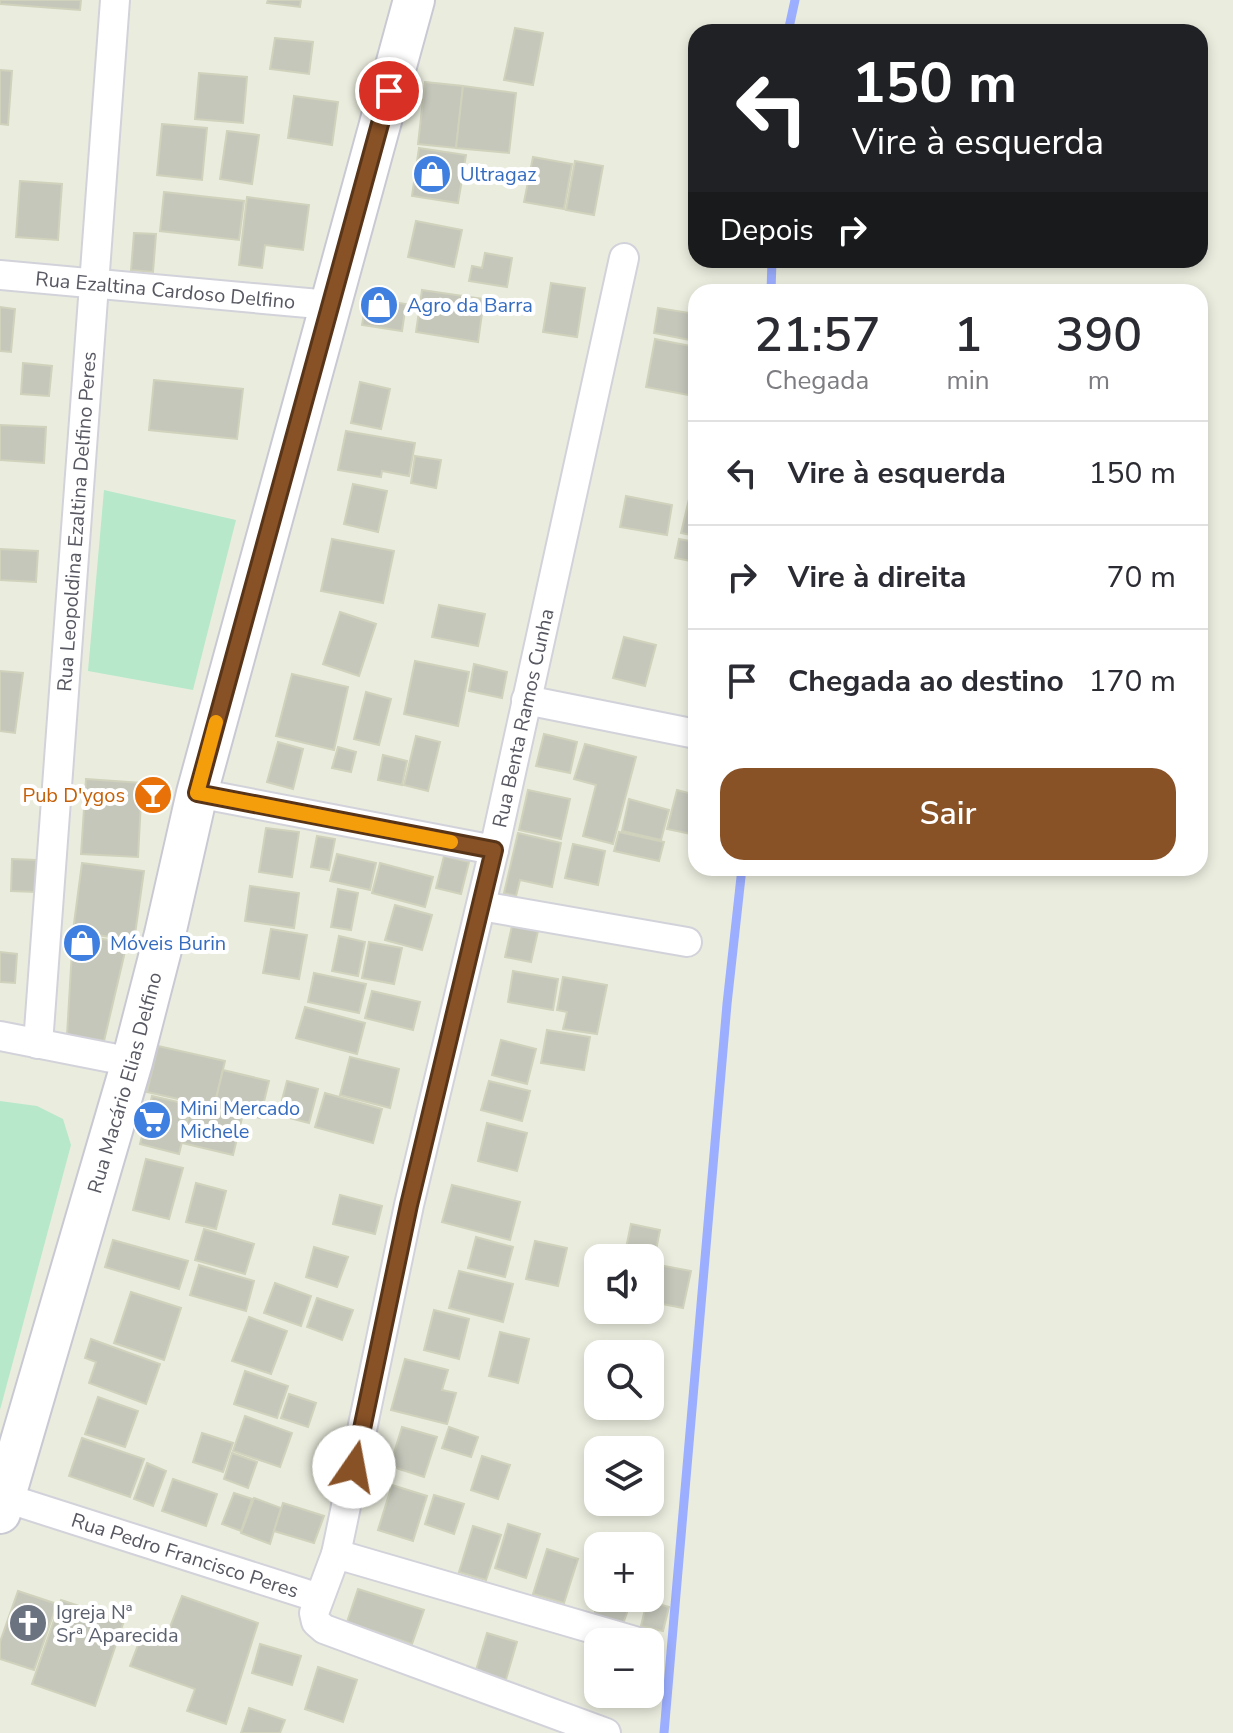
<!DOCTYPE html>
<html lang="pt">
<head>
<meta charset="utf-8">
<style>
  body { margin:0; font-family:"Nunito Sans",sans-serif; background:#f7f7f7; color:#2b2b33; height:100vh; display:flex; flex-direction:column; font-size:30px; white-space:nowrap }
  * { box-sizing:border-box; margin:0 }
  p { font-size:26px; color:#7c7c81 }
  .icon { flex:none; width:44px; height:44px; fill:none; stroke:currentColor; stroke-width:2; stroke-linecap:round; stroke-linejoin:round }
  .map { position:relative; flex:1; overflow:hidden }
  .sheet { position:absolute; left:688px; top:284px; width:520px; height:592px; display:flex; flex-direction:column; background:#fff; border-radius:24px; box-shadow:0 4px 12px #0003 }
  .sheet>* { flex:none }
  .guide { position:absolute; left:688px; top:24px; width:520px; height:244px; border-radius:24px; box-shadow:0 4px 12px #0003; background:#202124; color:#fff; overflow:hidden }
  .controls { position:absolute; left:584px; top:1244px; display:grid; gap:16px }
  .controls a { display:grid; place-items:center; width:80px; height:80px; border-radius:16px; background:#fff; box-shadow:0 4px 12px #0003; font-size:40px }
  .pin { position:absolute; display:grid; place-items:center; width:68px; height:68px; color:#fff; margin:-34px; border:4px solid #fff; border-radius:50%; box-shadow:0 2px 8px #0007 }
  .me { position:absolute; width:88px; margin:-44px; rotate:12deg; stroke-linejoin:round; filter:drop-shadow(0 0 6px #0008) }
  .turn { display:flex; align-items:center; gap:28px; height:168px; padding:0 32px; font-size:36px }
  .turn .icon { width:104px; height:104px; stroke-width:2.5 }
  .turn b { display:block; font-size:56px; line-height:68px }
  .then { display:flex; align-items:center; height:76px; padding:0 32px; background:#0003; gap:16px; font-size:30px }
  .eta { display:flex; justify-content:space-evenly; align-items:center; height:136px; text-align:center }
  .eta b { font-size:48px; font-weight:600; line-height:56px }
  .action { display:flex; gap:16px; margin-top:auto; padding:16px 32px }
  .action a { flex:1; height:92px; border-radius:24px; background:#885126; color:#fff; font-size:32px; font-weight:600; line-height:92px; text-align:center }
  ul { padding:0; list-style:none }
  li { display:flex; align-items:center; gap:24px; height:104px; padding:0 32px; border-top:2px solid #e1e1e2 }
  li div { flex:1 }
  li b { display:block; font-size:30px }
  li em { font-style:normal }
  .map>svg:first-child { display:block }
  .green { fill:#b7e8ca }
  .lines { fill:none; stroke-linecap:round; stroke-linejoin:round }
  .stream { stroke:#9caeff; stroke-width:9 }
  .building { fill:#c6c7bb; stroke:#d0d2bc; stroke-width:2 }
  .street-casing { stroke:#d2d2da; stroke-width:32 }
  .secondary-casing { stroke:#c9c9d4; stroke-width:44 }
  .street { stroke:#fff; stroke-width:28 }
  .secondary { stroke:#fff; stroke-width:40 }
  .route-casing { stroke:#583519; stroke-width:20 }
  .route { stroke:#885126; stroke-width:14 }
  .slow { stroke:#f59e0b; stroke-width:14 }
  .labels { text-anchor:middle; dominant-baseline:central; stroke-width:8; stroke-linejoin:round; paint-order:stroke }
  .shop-label { font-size:20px; fill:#366cbe; stroke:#fff; text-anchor:start }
  .street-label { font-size:20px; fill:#575861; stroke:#fff }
  .food-label { font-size:20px; fill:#c56008; stroke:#fff; text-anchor:end }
  .worship-label { font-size:20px; fill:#5b616d; stroke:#fff; text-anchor:start }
</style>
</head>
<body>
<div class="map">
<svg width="1233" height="1733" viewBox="0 0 1233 1733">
  <rect width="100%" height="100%" fill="#eaedde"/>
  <!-- green -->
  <g class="green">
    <path d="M104,490l132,30 -43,170 -105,-19z"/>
    <path d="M0,1101l37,5 26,13 8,26 -71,265z"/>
  </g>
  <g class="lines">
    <!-- stream -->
    <g class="stream">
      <path d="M788,32l7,-32"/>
      <path d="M771,292l1,-32"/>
      <path d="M664,1733l63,-729 15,-136"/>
    </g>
  </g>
  <!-- building -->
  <g class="building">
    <path d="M0,0h81l-1,10 -80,-6z"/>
    <path d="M268,0h33l-1,7 -33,-4z"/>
    <path d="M515,28l28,5 -10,52 -29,-5z"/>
    <path d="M275,38l38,4 -4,32 -39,-5z"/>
    <path d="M0,70l12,1 -4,54 -8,-1z"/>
    <path d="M199,73l48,4 -4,46 -48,-4z"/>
    <path d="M425,82l38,4 -7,62 -38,-4z"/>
    <path d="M463,86l53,7 -7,60 -53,-5z"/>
    <path d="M294,96l44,6 -6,43 -44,-7z"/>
    <path d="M162,124l45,4 -5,52 -45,-5z"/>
    <path d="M227,131l32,4 -7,49 -32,-5z"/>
    <path d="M419,148l47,7 -8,48 -46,-7z"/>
    <path d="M533,157l39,7 -8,45 -40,-7z"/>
    <path d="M575,161l28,5 -9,49 -28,-5z"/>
    <path d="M20,181l42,3 -4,56 -42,-3z"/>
    <path d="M164,192l80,9 -5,39 -79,-9z"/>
    <path d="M247,197l62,8 -6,45 -38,-5 -3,23 -23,-3z"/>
    <path d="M416,221l46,9 -8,37 -46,-10z"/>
    <path d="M134,233l22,1 -3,38 -22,-2z"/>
    <path d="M485,253l27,5 -5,29 -38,-6 3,-15 10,2z"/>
    <path d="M551,283l34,5 -8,49 -34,-5z"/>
    <path d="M422,290l62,9 -6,43 -62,-10z"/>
    <path d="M367,298l39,6 -4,27 -40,-6z"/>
    <path d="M0,307l15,2 -4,43 -11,-1z"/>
    <path d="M658,308l38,6 -1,27 -41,-8z"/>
    <path d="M655,339l41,8 -2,49 -48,-9z"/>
    <path d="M23,363l29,3 -3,30 -28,-2z"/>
    <path d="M154,380l89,9 -6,50 -88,-9z"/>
    <path d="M360,382l30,7 -9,40 -30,-6z"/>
    <path d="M0,425l46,2 -2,36 -44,-3z"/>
    <path d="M346,431l69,12 -6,33 -27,-5 -1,6 -43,-7z"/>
    <path d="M415,456l26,4 -5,28 -25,-5z"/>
    <path d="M353,484l34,7 -9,41 -34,-8z"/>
    <path d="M626,496l46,9 -5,30 -47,-8z"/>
    <path d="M689,499l7,1v36l-15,-3z"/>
    <path d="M332,539l62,12 -11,52 -62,-12z"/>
    <path d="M679,539l17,3v20l-21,-4z"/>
    <path d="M0,549l38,2 -2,31 -36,-2z"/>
    <path d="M439,605l46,9 -7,32 -46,-9z"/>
    <path d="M340,612l36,12 -17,52 -36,-12z"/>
    <path d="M624,637l32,8 -11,41 -32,-8z"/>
    <path d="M415,661l54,11 -11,54 -54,-12z"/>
    <path d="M474,664l33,8 -5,26 -33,-7z"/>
    <path d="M0,671l23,2 -8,60 -15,-2z"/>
    <path d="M292,674l56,13 -14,63 -58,-14z"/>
    <path d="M366,692l25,7 -12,46 -25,-6z"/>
    <path d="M544,734l33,8 -7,31 -34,-7z"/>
    <path d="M416,736l24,6 -12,49 -24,-6z"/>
    <path d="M278,742l25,7 -10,40 -26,-7z"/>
    <path d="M585,744l51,13 -23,87 -30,-8 13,-51 -22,-6z"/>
    <path d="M338,747l18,5 -5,20 -19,-4z"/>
    <path d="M383,755l24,6 -5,24 -24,-5z"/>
    <path d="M86,779l56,4 -4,74 -57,-3z"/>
    <path d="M528,790l42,9 -9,40 -42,-9z"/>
    <path d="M677,790l19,5v40l-29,-6z"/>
    <path d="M629,799l40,11 -8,30 -39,-9z"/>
    <path d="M266,828l33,4 -7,45 -33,-5z"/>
    <path d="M619,832l45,10 -5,19 -45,-10z"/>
    <path d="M518,833l43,10 -9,44 -32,-7 -4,16 -12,-3z"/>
    <path d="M317,836l18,3 -6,31 -18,-3z"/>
    <path d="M573,844l32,7 -7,34 -33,-7z"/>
    <path d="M337,854l39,9 -6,27 -40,-9z"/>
    <path d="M444,856l25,6 -8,32 -25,-6z"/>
    <path d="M12,859l24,1 -1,32 -24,-1z"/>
    <path d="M82,863l62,8 -10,70 -61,-10z"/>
    <path d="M380,863l53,14 -8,30 -53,-14z"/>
    <path d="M250,886l49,7 -5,35 -49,-7z"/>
    <path d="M338,889l20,4 -7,37 -20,-3z"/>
    <path d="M395,905l37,10 -10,35 -37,-10z"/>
    <path d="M512,926l26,5 -7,31 -26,-5z"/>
    <path d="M271,929l36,6 -8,44 -36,-6z"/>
    <path d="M73,934l54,9 -23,98 -37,-6z"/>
    <path d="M339,936l26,6 -7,34 -26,-5z"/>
    <path d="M369,942l33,6 -8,36 -32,-6z"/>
    <path d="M0,952l17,2 -2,29 -15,-1z"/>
    <path d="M513,971l45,8 -5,31 -45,-8z"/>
    <path d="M314,973l52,11 -7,29 -51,-11z"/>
    <path d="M563,977l44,8 -10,49 -34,-5 4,-17 -10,-2z"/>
    <path d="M372,991l48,11 -7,28 -48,-12z"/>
    <path d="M305,1007l60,16 -8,31 -61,-16z"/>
    <path d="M547,1030l43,7 -6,33 -43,-7z"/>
    <path d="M501,1040l35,9 -9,35 -35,-9z"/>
    <path d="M158,1046l67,15 -11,46 -67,-15z"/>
    <path d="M350,1057l49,12 -9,39 -50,-13z"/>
    <path d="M223,1070l46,11 -9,37 -46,-11z"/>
    <path d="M287,1081l31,8 -9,34 -31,-8z"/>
    <path d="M489,1081l41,10 -8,30 -41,-11z"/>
    <path d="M325,1093l57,16 -9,34 -58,-16z"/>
    <path d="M152,1096l39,9 -12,49 -39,-10z"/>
    <path d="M191,1105l51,13 -9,37 -51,-12z"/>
    <path d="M487,1123l40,10 -10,38 -39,-10z"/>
    <path d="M146,1159l37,9 -14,51 -36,-9z"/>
    <path d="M196,1183l30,8 -10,38 -30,-7z"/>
    <path d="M452,1185l68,17 -10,38 -68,-18z"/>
    <path d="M340,1195l42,11 -7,28 -42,-10z"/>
    <path d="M631,1224l29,6 -10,50v-22h-26z"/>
    <path d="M204,1229l50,15 -9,30 -50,-14z"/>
    <path d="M476,1237l37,10 -8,30 -37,-9z"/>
    <path d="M113,1240l75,21 -9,28 -74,-22z"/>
    <path d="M535,1241l32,7 -9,38 -32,-7z"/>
    <path d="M314,1247l34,10 -11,30 -31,-10z"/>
    <path d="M199,1265l55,16 -8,30 -56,-16z"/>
    <path d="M659,1265l32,6 -8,37 -31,-6z"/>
    <path d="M459,1271l54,13 -10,38 -54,-14z"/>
    <path d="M275,1283l36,13 -10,30 -37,-13z"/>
    <path d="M131,1292l50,16 -17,52 -50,-17z"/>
    <path d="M317,1298l36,12 -11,30 -35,-13z"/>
    <path d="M434,1310l35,9 -10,40 -35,-9z"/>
    <path d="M249,1317l38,14 -16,43 -39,-13z"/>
    <path d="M500,1332l29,7 -11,44 -29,-7z"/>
    <path d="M91,1339l69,25 -14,40 -57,-21 7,-21 -11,-4z"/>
    <path d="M405,1359l43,11 -6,20 14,3 -9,31 -56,-14z"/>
    <path d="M245,1371l43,15 -11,32 -43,-14z"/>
    <path d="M289,1394l27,9 -8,24 -27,-9z"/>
    <path d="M98,1397l40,14 -13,36 -40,-13z"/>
    <path d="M245,1416l47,17 -12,34 -47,-16z"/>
    <path d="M402,1427l35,10 -13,40 -34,-11z"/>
    <path d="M449,1427l29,10 -7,20 -29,-9z"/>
    <path d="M202,1433l31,10 -10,29 -30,-10z"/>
    <path d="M82,1438l62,21 -14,38 -61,-21z"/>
    <path d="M232,1453l25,9 -9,26 -24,-9z"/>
    <path d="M482,1456l28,9 -12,34 -27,-9z"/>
    <path d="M147,1463l19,8 -13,35 -19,-7z"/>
    <path d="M173,1479l44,15 -11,32 -44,-15z"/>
    <path d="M392,1485l35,11 -14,45 -35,-11z"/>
    <path d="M234,1493l18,6 -11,32 -19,-7z"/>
    <path d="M434,1495l30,9 -10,30 -29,-10z"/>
    <path d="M254,1498l27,10 -11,36 -29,-11z"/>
    <path d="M283,1503l41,13 -10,27 -40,-12z"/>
    <path d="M508,1524l32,10 -14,44 -31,-10z"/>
    <path d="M473,1526l28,9 -15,45 -27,-8z"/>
    <path d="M547,1549l31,10 -14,44 -31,-9z"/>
    <path d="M358,1589l66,21 -12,34 -65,-22z"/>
    <path d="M18,1591l39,13 -23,66 -34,-11v-17z"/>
    <path d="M182,1596l76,27 -32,101 -39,-13 8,-22 -65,-23 13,-34 22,8z"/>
    <path d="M599,1598h33l-9,26 -29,-9z"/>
    <path d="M61,1600l63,21 -29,85 -63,-22z"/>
    <path d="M647,1601l22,6 -6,24 -22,-5z"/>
    <path d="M487,1633l30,9 -13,44 -30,-9z"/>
    <path d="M260,1644l41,12 -9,29 -40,-12z"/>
    <path d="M318,1667l39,13 -14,42 -38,-13z"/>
    <path d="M592,1667l6,2v25h28l-3,11 -38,-11z"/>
    <path d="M249,1708l36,12 -5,13h-39z"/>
  </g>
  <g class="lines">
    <defs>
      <g id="street">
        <path id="s1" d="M0,275l330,30"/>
        <path d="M526,700l170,34"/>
        <path d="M197,793l297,57"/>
        <path d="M481,906l206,36"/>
        <path d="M0,1036l132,26"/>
        <path id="s2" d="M38,1044l77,-1044"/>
        <path id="s3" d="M6,1498l313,100"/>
        <path d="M336,1554l302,88"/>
        <path id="s4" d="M606,1733l-282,-104 -8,-7 -2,-9 22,-59 73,-349 85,-355 130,-592"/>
      </g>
      <g id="secondary">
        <path id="s5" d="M0,1513l132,-451 33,-128 32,-141 217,-793"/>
      </g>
    </defs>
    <!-- street casing -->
    <use href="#street" class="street-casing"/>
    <!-- secondary casing -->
    <use href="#secondary" class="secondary-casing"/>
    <!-- street -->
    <use href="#street" class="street"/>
    <!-- secondary -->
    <use href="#secondary" class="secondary"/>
  </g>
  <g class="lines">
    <defs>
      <path id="route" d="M354,1467l55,-262 85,-355 -297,-57 192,-702"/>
    </defs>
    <!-- route casing -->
    <use href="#route" class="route-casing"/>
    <!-- route -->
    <use href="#route" class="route"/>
    <!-- slow -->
    <path class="slow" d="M216,722l-19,71 254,49"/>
  </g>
  <!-- icons -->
  <defs>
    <symbol id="shop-disc" viewBox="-11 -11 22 22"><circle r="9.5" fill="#3f7fe0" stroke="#fff"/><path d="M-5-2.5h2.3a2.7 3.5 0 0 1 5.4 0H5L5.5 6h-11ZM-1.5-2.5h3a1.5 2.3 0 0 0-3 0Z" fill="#fff"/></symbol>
    <symbol id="bar-disc" viewBox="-11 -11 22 22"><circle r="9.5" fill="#e8710a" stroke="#fff"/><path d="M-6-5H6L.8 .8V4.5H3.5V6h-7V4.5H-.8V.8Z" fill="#fff"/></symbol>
    <symbol id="supermarket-disc" viewBox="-11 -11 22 22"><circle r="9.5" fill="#3f7fe0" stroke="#fff"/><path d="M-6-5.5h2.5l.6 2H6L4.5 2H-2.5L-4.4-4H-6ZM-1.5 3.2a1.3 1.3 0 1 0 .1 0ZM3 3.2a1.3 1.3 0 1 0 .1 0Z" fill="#fff"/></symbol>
    <symbol id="church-disc" viewBox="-11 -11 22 22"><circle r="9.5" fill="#6b7280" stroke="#fff"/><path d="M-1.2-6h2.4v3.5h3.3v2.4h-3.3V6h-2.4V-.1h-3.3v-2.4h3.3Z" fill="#fff"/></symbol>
  </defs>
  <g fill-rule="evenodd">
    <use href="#shop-disc" x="410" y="152" width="44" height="44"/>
    <use href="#shop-disc" x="357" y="283" width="44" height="44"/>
    <use href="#bar-disc" x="131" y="773" width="44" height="44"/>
    <use href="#shop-disc" x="60" y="921" width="44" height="44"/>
    <use href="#supermarket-disc" x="130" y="1098" width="44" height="44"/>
    <use href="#church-disc" x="6" y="1601" width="44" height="44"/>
  </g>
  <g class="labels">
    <!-- shop labels -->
    <g class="shop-label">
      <text x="460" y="174">Ultragaz</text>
      <text x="407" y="305">Agro da Barra</text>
      <text x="110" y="943">Móveis Burin</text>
      <text x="180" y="1108">Mini Mercado<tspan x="180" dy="23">Michele</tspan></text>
    </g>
    <!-- street labels -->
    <g class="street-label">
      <text stroke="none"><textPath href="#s1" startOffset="166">Rua Ezaltina Cardoso Delfino</textPath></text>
      <text stroke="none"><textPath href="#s2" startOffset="524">Rua Leopoldina Ezaltina Delfino Peres</textPath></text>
      <text stroke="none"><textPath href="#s4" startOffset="1240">Rua Benta Ramos Cunha</textPath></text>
      <text stroke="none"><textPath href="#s5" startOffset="448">Rua Macário Elias Delfino</textPath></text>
      <text stroke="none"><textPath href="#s3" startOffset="188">Rua Pedro Francisco Peres</textPath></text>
    </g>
    <!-- food labels -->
    <g class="food-label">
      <text x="125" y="795">Pub D'ygos</text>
    </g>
    <!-- worship labels -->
    <g class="worship-label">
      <text x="56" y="1612">Igreja Nª<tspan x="56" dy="23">Srª Aparecida</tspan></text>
    </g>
  </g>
</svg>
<div class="controls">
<a><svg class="icon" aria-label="sound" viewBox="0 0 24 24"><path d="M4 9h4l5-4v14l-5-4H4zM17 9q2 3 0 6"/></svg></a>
<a><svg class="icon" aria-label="search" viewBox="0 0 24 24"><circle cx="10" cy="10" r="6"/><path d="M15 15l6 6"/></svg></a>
<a><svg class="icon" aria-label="layers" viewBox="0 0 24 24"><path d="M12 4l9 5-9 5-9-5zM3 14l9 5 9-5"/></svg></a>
<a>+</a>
<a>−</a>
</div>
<div class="pin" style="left:389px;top:91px;background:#d93025"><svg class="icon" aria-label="arrive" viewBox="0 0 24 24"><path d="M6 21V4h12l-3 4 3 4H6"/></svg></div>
<svg class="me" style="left:354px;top:1467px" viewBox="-20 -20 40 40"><circle r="19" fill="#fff"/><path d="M0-13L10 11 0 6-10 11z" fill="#885126"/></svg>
<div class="guide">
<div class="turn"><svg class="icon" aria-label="left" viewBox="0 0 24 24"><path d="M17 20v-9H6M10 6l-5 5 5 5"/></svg><div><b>150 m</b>Vire à esquerda</div></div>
<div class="then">Depois<svg class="icon" aria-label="right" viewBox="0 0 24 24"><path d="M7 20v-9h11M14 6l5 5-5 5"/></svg></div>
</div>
<section class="sheet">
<div class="eta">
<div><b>21:57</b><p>Chegada</p></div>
<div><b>1</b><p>min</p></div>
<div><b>390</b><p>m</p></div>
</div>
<ul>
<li><svg class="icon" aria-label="left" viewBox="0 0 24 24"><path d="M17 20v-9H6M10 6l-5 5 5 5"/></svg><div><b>Vire à esquerda</b></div><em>150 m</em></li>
<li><svg class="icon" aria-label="right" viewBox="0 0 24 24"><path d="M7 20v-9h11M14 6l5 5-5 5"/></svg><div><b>Vire à direita</b></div><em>70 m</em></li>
<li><svg class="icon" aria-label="arrive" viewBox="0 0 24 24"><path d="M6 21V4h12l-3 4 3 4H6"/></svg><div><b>Chegada ao destino</b></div><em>170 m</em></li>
</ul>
<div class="action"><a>Sair</a></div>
</section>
</div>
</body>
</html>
